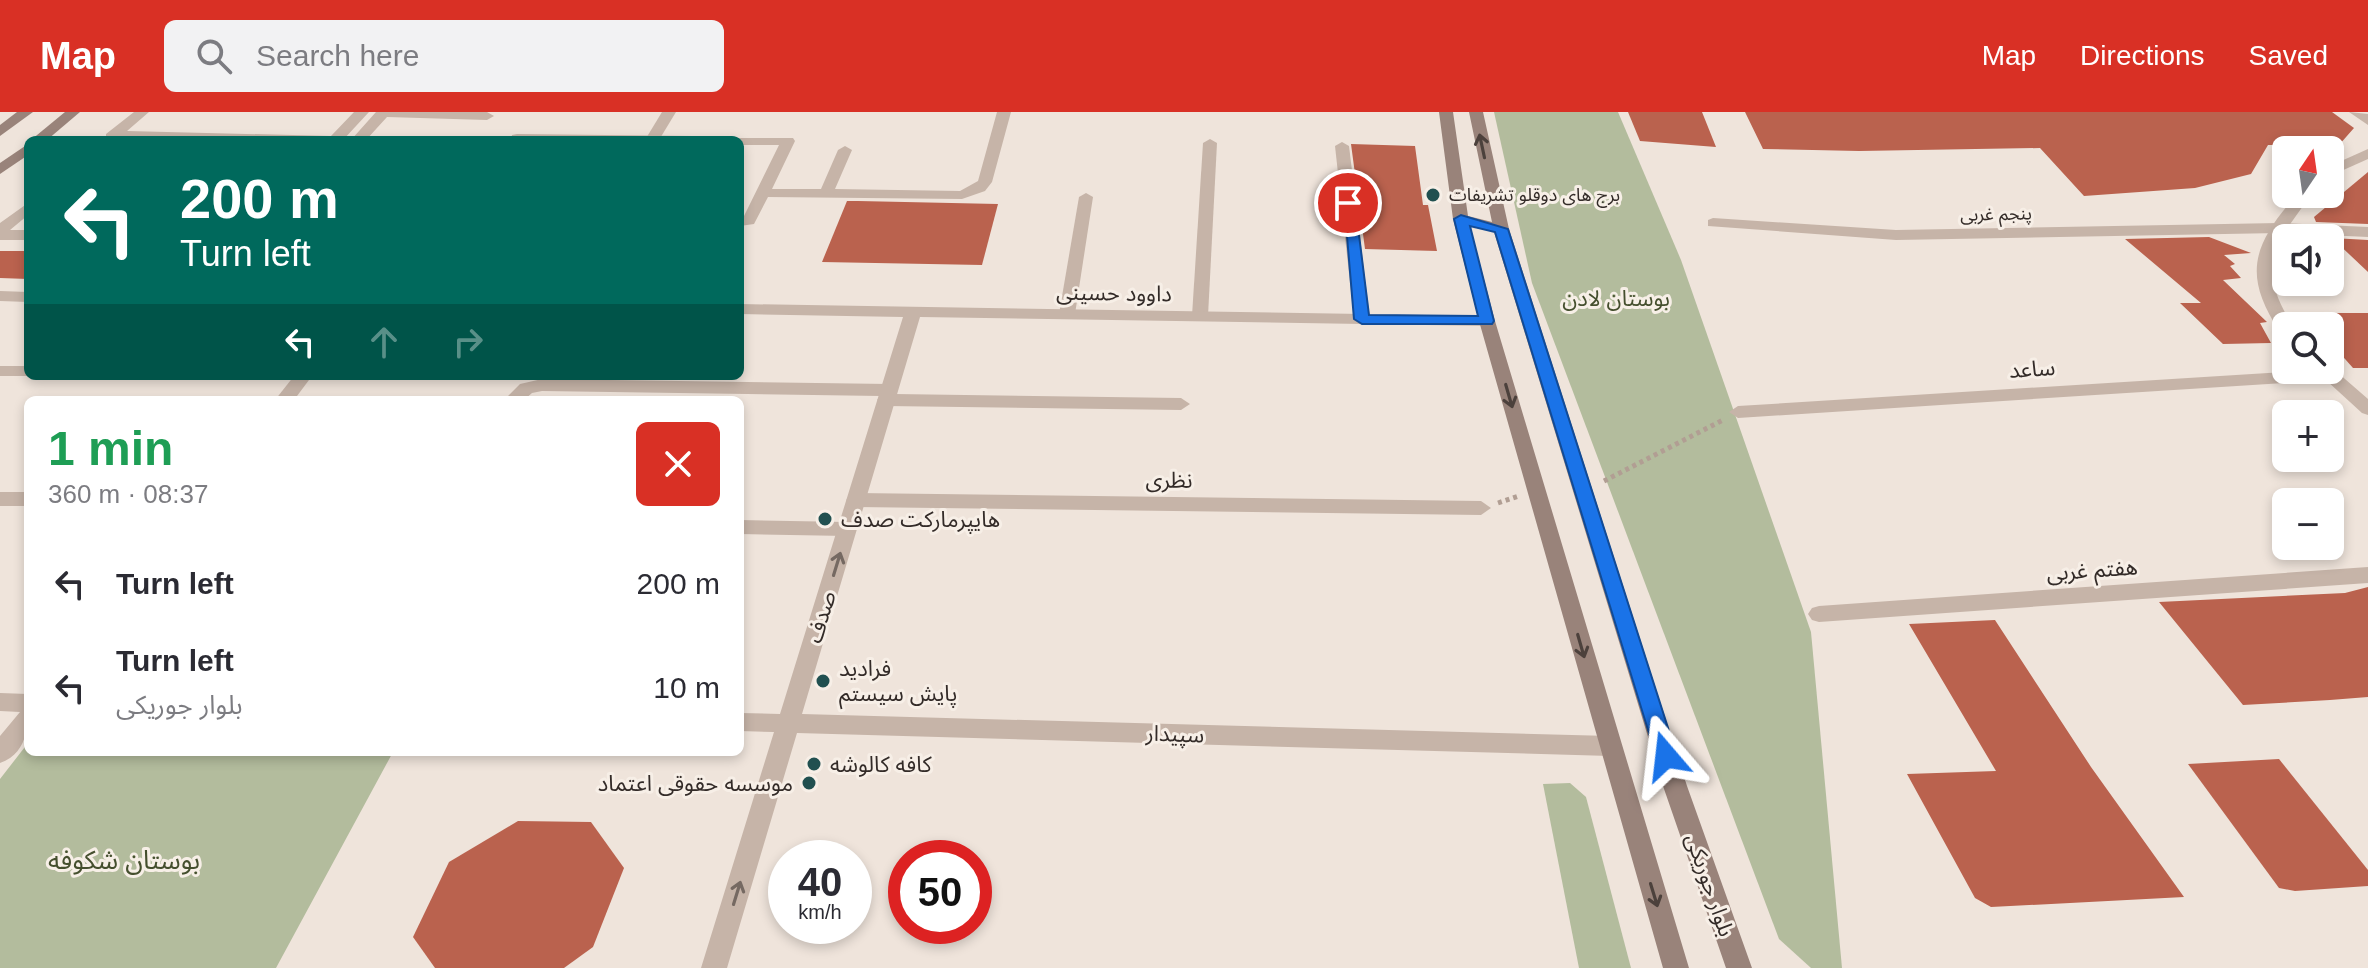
<!DOCTYPE html>
<html lang="en">
<head>
<meta charset="utf-8">
<style>
  body { margin:0; font-family:Helvetica,"Noto Sans Arabic",sans-serif; background:#f2f2f3; color:#2b2b33; height:100vh; display:flex; flex-direction:column; font-size:30px; white-space:nowrap }
  * { box-sizing:border-box; margin:0 }
  p { font-size:26px; color:#7c7c81 }
  .icon { flex:none; width:44px; height:44px; fill:none; stroke:currentColor; stroke-width:2; stroke-linecap:round; stroke-linejoin:round }
  .map { position:relative; flex:1; overflow:hidden }
  .drawer { position:absolute; left:24px; top:284px; width:720px; height:360px; display:flex; flex-direction:column; background:#fff; border-radius:12px; box-shadow:0 4px 12px #0003 }
  .drawer>* { flex:none }
  .hud { position:absolute; left:24px; top:24px; width:720px; height:244px; border-radius:12px; box-shadow:0 4px 12px #0003; background:#00695c; color:#fff; overflow:hidden }
  .needle { width:52px; rotate:13deg }
  .tools { position:absolute; left:2272px; top:24px; display:grid; gap:16px }
  .tools a { display:grid; place-items:center; width:72px; height:72px; border-radius:12px; background:#fff; box-shadow:0 4px 12px #0003; font-size:40px }
  .speed { position:absolute; left:768px; top:728px; display:flex; gap:16px; font-size:40px; font-weight:700; text-align:center }
  .speed>* { display:grid; place-content:center; width:104px; height:104px; border-radius:50%; background:#fff; box-shadow:0 4px 12px #0003; line-height:1 }
  .speed small { font-size:20px; font-weight:400 }
  .speed .limit { border:12px solid #d22; background:#fff; color:#111 }
  .pin { position:absolute; display:grid; place-items:center; width:68px; height:68px; color:#fff; margin:-34px; border:4px solid #fff; border-radius:50%; box-shadow:0 2px 8px #0007 }
  .me { position:absolute; width:88px; margin:-44px; rotate:343deg; stroke-linejoin:round; filter:drop-shadow(0 0 6px #0008) }
  .turn { display:flex; align-items:center; gap:28px; height:168px; padding:0 24px; font-size:36px }
  .turn .icon { width:104px; height:104px; stroke-width:2.5 }
  .turn b { display:block; font-size:56px; line-height:68px }
  .lanes { display:flex; align-items:center; height:76px; padding:0 24px; background:#0003; justify-content:center; gap:40px; direction:ltr }
  .lanes .off { opacity:.35 }
  .round { display:grid; place-items:center; flex:none; width:84px; height:84px; border-radius:12px; background:#f2f2f3 }
  .headline { display:flex; align-items:center; justify-content:space-between; height:136px; padding:0 24px }
  h1 { font-size:48px; font-weight:600; line-height:60px; color:#1e9e55 }
  ul { padding:0; list-style:none }
  li { display:flex; align-items:center; gap:24px; height:104px; padding:0 24px }
  li div { flex:1 }
  li b { display:block; font-size:30px }
  li em { font-style:normal }
  header { display:flex; align-items:center; gap:48px; box-sizing:border-box; height:112px; padding:0 40px; background:#d93025; color:#fff }
  header strong { font-size:38px }
  nav { display:flex; gap:44px; margin-inline-start:auto; font-size:28px }
  .search { width:560px; height:72px; background:#f2f2f3; display:flex; align-items:center; gap:20px; box-sizing:border-box; padding:0 28px; border-radius:12px; color:#7c7c81; font-size:30px }
  .map>svg:first-child { display:block }
  .green { fill:#b3bc9d }
  .building { fill:#ba624e }
  .lines { fill:none; stroke-linecap:round; stroke-linejoin:round }
  .path { stroke:#b19e93; stroke-width:5; stroke-dasharray:4 4; stroke-linecap:butt }
  .minor { fill:#c6b4a8; fill-rule:evenodd }
  .tertiary { fill:#c6b4a8; fill-rule:evenodd }
  .secondary { fill:#99837a; fill-rule:evenodd }
  .oneway { stroke:#4c413c }
  .oneway2 { stroke:#756962 }
  .route { fill:#1a73e8; stroke:#114b97; stroke-width:2 }
  .poi-dot { fill:#215050; stroke:#f7efe7; stroke-width:3 }
  .labels { text-anchor:middle; dominant-baseline:central; stroke-width:6; stroke-linejoin:round; paint-order:stroke }
  .far-poi-label { font-size:18px; fill:#332b28; stroke:#f7efe7; text-anchor:start }
  .far-street-label { font-size:18px; fill:#332b28; stroke:#f7efe7 }
  .street-label { font-size:22px; fill:#332b28; stroke:#f7efe7 }
  .park-label { font-size:22px; fill:#454f2e; stroke:#f7efe7 }
  .poi-label { font-size:22px; fill:#332b28; stroke:#f7efe7; text-anchor:start }
  .near-park-label { font-size:26px; fill:#454f2e; stroke:#f7efe7 }
</style>
</head>
<body>
<header>
<strong>Map</strong>
<div class="search"><svg class="icon" aria-label="search" viewBox="0 0 24 24"><circle cx="10" cy="10" r="6"/><path d="M15 15l6 6"/></svg>Search here</div>
<nav><a>Map</a><a>Directions</a><a>Saved</a></nav>
</header>
<div class="map">
<svg width="2368" height="856" viewBox="0 0 2368 856">
  <rect width="100%" height="100%" fill="#efe4db"/>
  <!-- green -->
  <g class="green">
    <path d="M1494,0h124l63,148 130,372 31,336h-31l-32,-29 -247,-656z"/>
    <path d="M28,631v9h365l-117,216h-276v-189z"/>
    <path d="M1570,671l16,14 45,171h-52l-36,-184z"/>
  </g>
  <!-- building -->
  <g class="building">
    <path d="M1628,0h74l14,35 -76,-6z"/>
    <path d="M1745,0h587l22,16 -15,17h-71l-17,29 -56,14 -111,8 -44,-48 -181,3 -96,-2z"/>
    <path d="M1351,32l64,2 8,59h5l9,46 -72,-2z"/>
    <path d="M2368,60v52l-52,-2 -2,-5z"/>
    <path d="M847,89h11l140,3 -16,61 -160,-3z"/>
    <path d="M2209,125l42,16 -27,2 11,9 -5,2 11,12 -18,2 44,42 -7,1 11,20 -48,1 -43,-41h21l-76,-64z"/>
    <path d="M2332,126l36,2v32z"/>
    <path d="M0,139h28v28l-28,-1z"/>
    <path d="M2330,201h38v55h-15l-23,-26z"/>
    <path d="M2368,475v110l-38,3 -87,5 -84,-103 186,-9z"/>
    <path d="M1995,508l96,147 93,130 -193,10 -16,-9 -68,-124 89,-3 -87,-147z"/>
    <path d="M2279,647l89,111v16l-73,5 -16,-3 -91,-124z"/>
    <path d="M518,709l73,1 33,46 -31,79 -29,21h-129l-22,-31 36,-75z"/>
  </g>
  <g class="lines">
    <!-- path -->
    <g class="path">
      <path d="M1604,369l119,-61"/>
      <path d="M1498,391l21,-7"/>
    </g>
    <!-- minor -->
    <g class="minor">
      <path d="M134,0h15l-22,19 204,5 23,-24h15l-26,28h-237v-6z"/>
      <path d="M376,0h111l7,4 -7,4 -100,-3 -21,23h-15z"/>
      <path d="M997,0h14l-19,70 -7,9 -23,8 -194,-2 -14,27 -14,2v-10h4l35,-71h-39v-5l-5,-2h58l2,3 -23,48h49l17,-39 7,-4 7,4 -17,39 125,2 18,-10z"/>
      <path d="M517,22l175,2 7,4h-188l1,-5z"/>
      <path d="M1210,27l7,4 -9,173 -8,5 -8,-5 11,-173z"/>
      <path d="M1342,30l7,4 21,173 -8,5 -8,-5 -19,-173z"/>
      <path d="M1086,81l7,4 -18,117 -8,5 -8,-5 20,-117z"/>
      <path d="M28,91v12l-18,15h18v10h-28v-17z"/>
      <path d="M1713,106l183,12 383,-7 89,4v10l-89,-4 -383,7 -188,-14v-6z"/>
      <path d="M0,254h28l2,10h-30z"/>
      <path d="M2330,257l8,5 -9,6 -591,38 -9,-6 9,-6z"/>
      <path d="M542,267l347,5 9,6 -4,4 287,4 9,6 -9,6 -295,-4 -9,-6 4,-4 -339,-5 -10,2 -8,7h-20l16,-16z"/>
      <rect x="0" y="380" width="28" height="14"/>
      <path d="M856,381l625,8 10,7 -10,7 -625,-8 -10,-7z"/>
      <path d="M740,408l107,2 10,7 -10,7 -107,-2z"/>
      <path d="M2368,455v16l-549,39 -7,-2 -4,-6 4,-6 7,-2z"/>
    </g>
    <!-- tertiary -->
    <g class="tertiary">
      <path d="M662,0h14l-17,28h-14z"/>
      <path d="M2349,0l19,2v11z"/>
      <path d="M2368,37v10l-38,17v-10z"/>
      <path d="M2297,82h15c-37,50 -57,73 -19,132h-7v7l-6,-1c-39,-59 -26,-88 17,-138z"/>
      <path d="M0,179l28,1v10l-28,-1z"/>
      <path d="M740,192l747,12 8,5 -8,5 -567,-9 -118,397 808,22 8,3 4,7 -4,7 -8,3 -813,-23 -70,235h-26l73,-236 -34,-1v-18l40,1 123,-397 -163,-3z"/>
      <path d="M2330,254l38,33v16l-6,-2 -47,-43h15z"/>
      <path d="M294,264h18l-18,24h-19z"/>
      <path d="M0,581l28,1c0,26 3,58 -28,69v-27l20,-24 -20,-1z"/>
    </g>
    <!-- secondary -->
    <g class="secondary">
      <path d="M17,0h16l-33,24v-11z"/>
      <path d="M65,0h15l-33,28h-16z"/>
      <path d="M1439,0h14l15,104 24,6 -23,-110h14l26,117 178,557 65,182h-26l-63,-182 -169,-554 -24,-6 25,95 194,647h-26l-184,-647 -26,-102z"/>
      <path d="M28,32v11l-28,19v-11z"/>
    </g>
  </g>
  <!-- one-way arrows -->
  <defs><path id="oneway-shaft" d="M-6 0H5M1.5-3L5.5 0L1.5 3" fill="none" stroke-width="1.6" stroke-linecap="round" stroke-linejoin="round" transform="scale(2)"/></defs>
  <g class="oneway">
    <use href="#oneway-shaft" transform="translate(1482 34) rotate(-102)"/>
    <use href="#oneway-shaft" transform="translate(1509 284) rotate(74)"/>
    <use href="#oneway-shaft" transform="translate(1581 534) rotate(74)"/>
    <use href="#oneway-shaft" transform="translate(1654 783) rotate(73)"/>
  </g>
  <g class="oneway2">
    <use href="#oneway-shaft" transform="translate(837 452) rotate(-73)"/>
    <use href="#oneway-shaft" transform="translate(737 781) rotate(-73)"/>
  </g>
  <!-- route -->
  <path class="route" d="M1344,89l11,2 14,112 109,1 -24,-97 7,-4 47,14 169,527 -3,6 -8,3 -7,-3 -3,-6 -161,-524 -25,-6 24,95 -2,3h-130l-8,-5z"/>
  <!-- markers -->
  <g class="poi-dot">
    <circle cx="1433" cy="83" r="8"/>
    <circle cx="825" cy="407" r="8"/>
    <circle cx="823" cy="569" r="8"/>
    <circle cx="814" cy="652" r="8"/>
    <circle cx="809" cy="671" r="8"/>
  </g>
  <g class="labels">
    <!-- far-poi labels -->
    <g class="far-poi-label">
      <text x="1449" y="83">برج های دوقلو تشریفات</text>
    </g>
    <!-- far-street labels -->
    <g class="far-street-label">
      <text transform="translate(1996 102) rotate(-1)">پنجم غربی</text>
    </g>
    <!-- street labels -->
    <g class="street-label">
      <text transform="translate(1114 181) rotate(1)">داوود حسینی</text>
      <text transform="translate(2032 257) rotate(-4)">ساعد</text>
      <text transform="translate(1169 368) rotate(1)">نظری</text>
      <text transform="translate(2092 458) rotate(-4)">هفتم غربی</text>
      <text transform="translate(821 505) rotate(-73)">صدف</text>
      <text transform="translate(1175 622) rotate(2)">سپیدار</text>
      <text transform="translate(1710 773) rotate(71)">بلوار جوریکی</text>
    </g>
    <!-- park labels -->
    <g class="park-label">
      <text x="1616" y="186">بوستان لادن</text>
    </g>
    <!-- poi labels -->
    <g class="poi-label">
      <text x="841" y="407">هایپرمارکت صدف</text>
      <text x="839" y="556">فرادید<tspan x="839" dy="25">پایش سیستم</tspan></text>
      <text x="830" y="652">کافه کالوشه</text>
      <text x="793" y="671" text-anchor="end">موسسه حقوقی اعتماد</text>
    </g>
    <!-- near-park labels -->
    <g class="near-park-label">
      <text x="124" y="748">بوستان شکوفه</text>
    </g>
  </g>
</svg>
<div class="tools">
<a><svg class="needle" viewBox="-14 -14 28 28"><path d="M0-13l5 13h-10z" fill="#e53935"/><path d="M0 13l5-13h-10z" fill="#7c7c81"/></svg></a>
<a><svg class="icon" aria-label="sound" viewBox="0 0 24 24"><path d="M4 9h4l5-4v14l-5-4H4zM17 9q2 3 0 6"/></svg></a>
<a><svg class="icon" aria-label="search" viewBox="0 0 24 24"><circle cx="10" cy="10" r="6"/><path d="M15 15l6 6"/></svg></a>
<a>+</a>
<a>−</a>
</div>
<div class="speed"><div>40<small>km/h</small></div><div class="limit">50</div></div>
<div class="pin" style="left:1348px;top:91px;background:#d93025"><svg class="icon" aria-label="arrive" viewBox="0 0 24 24"><path d="M6 21V4h12l-3 4 3 4H6"/></svg></div>
<svg class="me" style="left:1666px;top:644px" viewBox="-20 -20 40 40"><path d="M0-17L14 15 0 8-14 15z" fill="#1a73e8" stroke="#fff" stroke-width="4"/></svg>
<div class="hud">
<div class="turn"><svg class="icon" aria-label="left" viewBox="0 0 24 24"><path d="M17 20v-9H6M10 6l-5 5 5 5"/></svg><div><b>200 m</b>Turn left</div></div>
<div class="lanes"><svg class="icon" aria-label="left" viewBox="0 0 24 24"><path d="M17 20v-9H6M10 6l-5 5 5 5"/></svg><svg class="icon off" aria-label="ahead" viewBox="0 0 24 24"><path d="M12 20V5M6 11l6-6 6 6"/></svg><svg class="icon off" aria-label="right" viewBox="0 0 24 24"><path d="M7 20v-9h11M14 6l5 5-5 5"/></svg></div>
</div>
<section class="drawer">
<div class="headline"><div><h1>1 min</h1><p>360 m · 08:37</p></div><a class="round" style="background:#d93025;color:#fff"><svg class="icon" aria-label="close" viewBox="0 0 24 24"><path d="M6 6l12 12M18 6L6 18"/></svg></a></div>
<ul>
<li><svg class="icon" aria-label="left" viewBox="0 0 24 24"><path d="M17 20v-9H6M10 6l-5 5 5 5"/></svg><div><b>Turn left</b></div><em>200 m</em></li>
<li><svg class="icon" aria-label="left" viewBox="0 0 24 24"><path d="M17 20v-9H6M10 6l-5 5 5 5"/></svg><div><b>Turn left</b><p>بلوار جوریکی</p></div><em>10 m</em></li>
</ul>
</section>
</div>
</body>
</html>
